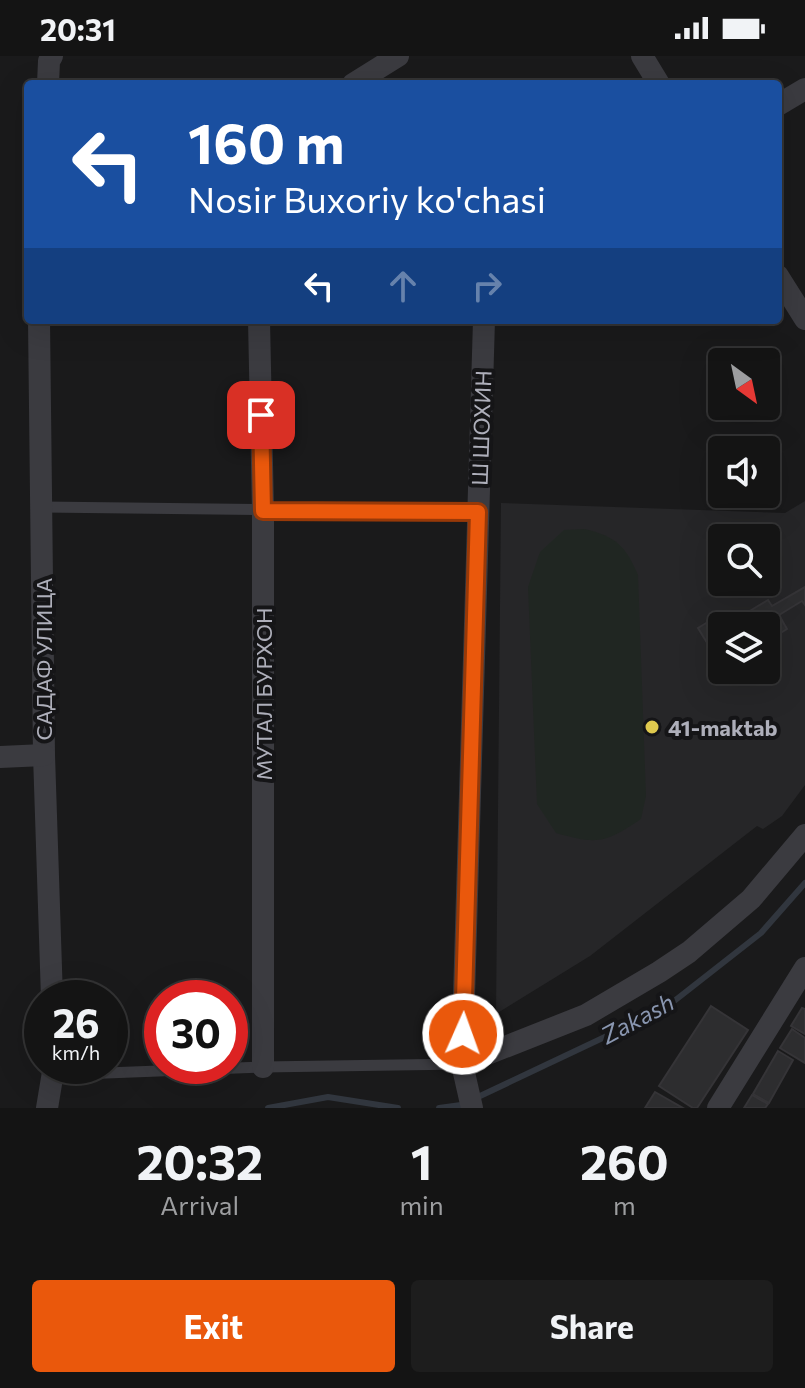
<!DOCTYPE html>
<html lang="en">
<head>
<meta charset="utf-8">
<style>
  body { margin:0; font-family:Commissioner,sans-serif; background:#1d1d1d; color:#f1f3f6; height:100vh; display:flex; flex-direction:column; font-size:30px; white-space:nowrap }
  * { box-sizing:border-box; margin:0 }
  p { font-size:26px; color:#9d9ea0 }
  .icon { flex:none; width:44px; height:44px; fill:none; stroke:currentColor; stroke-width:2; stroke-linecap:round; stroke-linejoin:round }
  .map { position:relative; height:1052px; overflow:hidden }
  .drawer { display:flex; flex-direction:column; background:#141414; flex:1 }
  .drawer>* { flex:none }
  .hud { position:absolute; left:24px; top:24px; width:758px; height:244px; border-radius:8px; box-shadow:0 8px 32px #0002,0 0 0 2px #333334; background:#1a4fa0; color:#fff; overflow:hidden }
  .needle { width:52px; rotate:147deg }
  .buttons { position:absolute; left:708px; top:292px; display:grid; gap:16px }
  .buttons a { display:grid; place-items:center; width:72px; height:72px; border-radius:8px; background:#141414; box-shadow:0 8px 32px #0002,0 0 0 2px #333334; font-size:40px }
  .speed { position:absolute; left:24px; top:924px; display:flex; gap:16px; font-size:40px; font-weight:700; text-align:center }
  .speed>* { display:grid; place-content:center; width:104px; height:104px; border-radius:50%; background:#141414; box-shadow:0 8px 32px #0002,0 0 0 2px #333334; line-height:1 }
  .speed small { font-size:20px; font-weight:400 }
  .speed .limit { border:12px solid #d22; background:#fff; color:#111 }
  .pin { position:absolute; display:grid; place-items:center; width:68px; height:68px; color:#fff; margin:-34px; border-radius:16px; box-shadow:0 4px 12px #0006 }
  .me { position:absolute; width:88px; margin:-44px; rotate:2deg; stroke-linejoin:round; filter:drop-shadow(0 0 6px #0008) }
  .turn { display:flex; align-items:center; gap:28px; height:168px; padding:0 32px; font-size:36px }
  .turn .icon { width:104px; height:104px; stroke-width:2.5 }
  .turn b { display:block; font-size:56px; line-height:68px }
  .lanes { display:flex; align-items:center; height:76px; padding:0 32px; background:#0003; justify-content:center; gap:40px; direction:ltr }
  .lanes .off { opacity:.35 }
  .eta { display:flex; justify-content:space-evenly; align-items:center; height:136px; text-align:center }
  .eta b { font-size:48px; font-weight:700; line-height:56px }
  .cta { display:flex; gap:16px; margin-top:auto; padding:16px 32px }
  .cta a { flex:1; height:92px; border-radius:8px; background:#ea580c; color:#fff; font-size:32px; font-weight:700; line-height:92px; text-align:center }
  .cta a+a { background:#1d1d1d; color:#f1f3f6 }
  .status { display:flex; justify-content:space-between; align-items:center; height:56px; padding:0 40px; background:#141414; direction:ltr }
  .status svg { height:22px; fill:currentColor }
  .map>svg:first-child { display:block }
  .built { fill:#262628; fill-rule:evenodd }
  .green { fill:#202622 }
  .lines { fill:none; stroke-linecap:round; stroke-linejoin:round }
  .stream { stroke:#31363e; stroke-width:6 }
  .building { fill:#2d2d2f; stroke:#353437; stroke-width:2 }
  .lane { stroke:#3b3b40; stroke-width:11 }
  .street { stroke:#3b3b40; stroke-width:22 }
  .route-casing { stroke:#983908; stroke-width:20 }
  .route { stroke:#ea580c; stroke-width:14 }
  .poi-dot { fill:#dfc94e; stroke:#151517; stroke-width:3 }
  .labels { text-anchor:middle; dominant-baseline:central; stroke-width:8; stroke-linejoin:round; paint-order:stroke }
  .street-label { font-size:22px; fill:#aeafba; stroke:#151517 }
  .poi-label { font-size:22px; font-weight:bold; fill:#aeafba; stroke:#151517; text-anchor:start }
  .water-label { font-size:24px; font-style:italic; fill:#8996b0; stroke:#151517 }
</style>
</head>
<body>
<div class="status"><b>20:31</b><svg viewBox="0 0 49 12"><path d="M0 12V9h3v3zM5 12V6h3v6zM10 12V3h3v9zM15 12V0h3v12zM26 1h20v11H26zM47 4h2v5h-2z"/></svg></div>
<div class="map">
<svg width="805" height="1052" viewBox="0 0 805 1052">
  <rect width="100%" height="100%" fill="#1a1a1b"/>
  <!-- built -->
  <path class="built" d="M805,445v284l-23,31 -19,13 -6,-3 -167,130 -94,58 5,-511 284,10zM722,482h44v44h-44zM722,570h44v44h-44z"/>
  <!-- green -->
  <path class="green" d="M585,473c31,8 40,16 53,46l8,221 -5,23c-36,24 -43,26 -85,14l-19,-29 -9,-217 12,-35 24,-22z"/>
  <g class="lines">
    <!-- stream -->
    <g class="stream">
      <path d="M268,1052l60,-11 70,11"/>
      <path d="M439,1052l22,-3 203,-96 97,-76 44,-50"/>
    </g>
  </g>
  <!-- building -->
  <g class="building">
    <path d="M805,531v18l-3,-4 -23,14 8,14 -21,13v-16h-44v41l-24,-39 28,-17 7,10 35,-21 4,6z"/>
    <path d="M711,950l37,24 -51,78h-4l-34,-22z"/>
    <path d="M802,952l3,1v25l-14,-8z"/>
    <path d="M792,973l13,9v25l-25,-15z"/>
    <path d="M778,995l15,9 -24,43 -16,-9z"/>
    <path d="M655,1036l28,16h-38z"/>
    <path d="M752,1039l16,9 -3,4h-21z"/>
  </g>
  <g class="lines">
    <!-- lane -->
    <g class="lane">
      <path d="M43,451l435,5"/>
      <path d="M54,1019l209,-8 199,-3"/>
    </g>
    <!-- street -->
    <g class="street">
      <path d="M642,0l17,28"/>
      <path d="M48,28l1,-23 3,-5"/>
      <path d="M353,28l45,-28"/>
      <path d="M778,49l27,-16"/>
      <path d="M778,220l27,43"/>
      <path d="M39,264l5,435 8,243"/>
      <path d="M259,264l4,191v556"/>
      <path d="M0,701l44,-2"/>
      <path d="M462,1008l124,-49 73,-43 30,-20 62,-53 54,-64"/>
      <path d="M47,1052l7,-42"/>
      <path d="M472,1052l-10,-44 22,-744"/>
      <path d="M718,1052l87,-140"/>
    </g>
  </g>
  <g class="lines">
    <defs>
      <path id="route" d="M261,359l2,96 215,1 -15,522"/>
    </defs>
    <!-- route casing -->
    <use href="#route" class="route-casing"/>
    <!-- route -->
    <use href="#route" class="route"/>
  </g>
  <!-- markers -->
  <circle class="poi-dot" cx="652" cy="671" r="8"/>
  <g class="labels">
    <!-- street labels -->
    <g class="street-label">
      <text transform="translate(481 372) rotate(-88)">Ш ШОХИН</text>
      <text transform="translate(43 603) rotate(-90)">САДАФ УЛИЦА</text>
      <text transform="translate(263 638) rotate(-90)">МУТАЛ БУРХОН</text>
    </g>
    <!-- poi labels -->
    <g class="poi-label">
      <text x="668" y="671">41-maktab</text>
    </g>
    <!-- water labels -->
    <g class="water-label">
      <text transform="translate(637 962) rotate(-28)">Zakash</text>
    </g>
  </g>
</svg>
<div class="buttons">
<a><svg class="needle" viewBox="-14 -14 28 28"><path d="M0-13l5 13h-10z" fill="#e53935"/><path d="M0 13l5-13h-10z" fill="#9d9ea0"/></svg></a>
<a><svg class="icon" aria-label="sound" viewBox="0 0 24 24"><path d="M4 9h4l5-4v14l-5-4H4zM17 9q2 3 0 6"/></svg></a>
<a><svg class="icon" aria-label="search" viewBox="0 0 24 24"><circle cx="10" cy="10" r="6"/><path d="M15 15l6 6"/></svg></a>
<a><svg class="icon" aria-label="layers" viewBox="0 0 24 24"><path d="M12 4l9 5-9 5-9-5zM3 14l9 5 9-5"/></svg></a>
</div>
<div class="speed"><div>26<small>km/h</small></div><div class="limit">30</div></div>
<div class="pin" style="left:261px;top:359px;background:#d93025"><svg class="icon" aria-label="arrive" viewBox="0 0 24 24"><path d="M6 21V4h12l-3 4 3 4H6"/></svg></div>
<svg class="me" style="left:463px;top:978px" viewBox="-20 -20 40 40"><circle r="17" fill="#ea580c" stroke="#fff" stroke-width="3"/><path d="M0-11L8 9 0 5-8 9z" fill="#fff"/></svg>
<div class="hud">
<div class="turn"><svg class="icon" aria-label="left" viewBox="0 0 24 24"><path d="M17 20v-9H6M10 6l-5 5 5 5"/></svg><div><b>160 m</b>Nosir Buxoriy ko'chasi</div></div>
<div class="lanes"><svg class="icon" aria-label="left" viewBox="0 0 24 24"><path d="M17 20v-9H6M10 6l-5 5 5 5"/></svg><svg class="icon off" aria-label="ahead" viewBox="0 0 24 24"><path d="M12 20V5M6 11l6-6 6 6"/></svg><svg class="icon off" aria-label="right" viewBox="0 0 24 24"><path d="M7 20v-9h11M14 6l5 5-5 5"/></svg></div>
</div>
</div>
<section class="drawer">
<div class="eta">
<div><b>20:32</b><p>Arrival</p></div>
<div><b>1</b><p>min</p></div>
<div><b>260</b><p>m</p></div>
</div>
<div class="cta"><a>Exit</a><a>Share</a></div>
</section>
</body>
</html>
